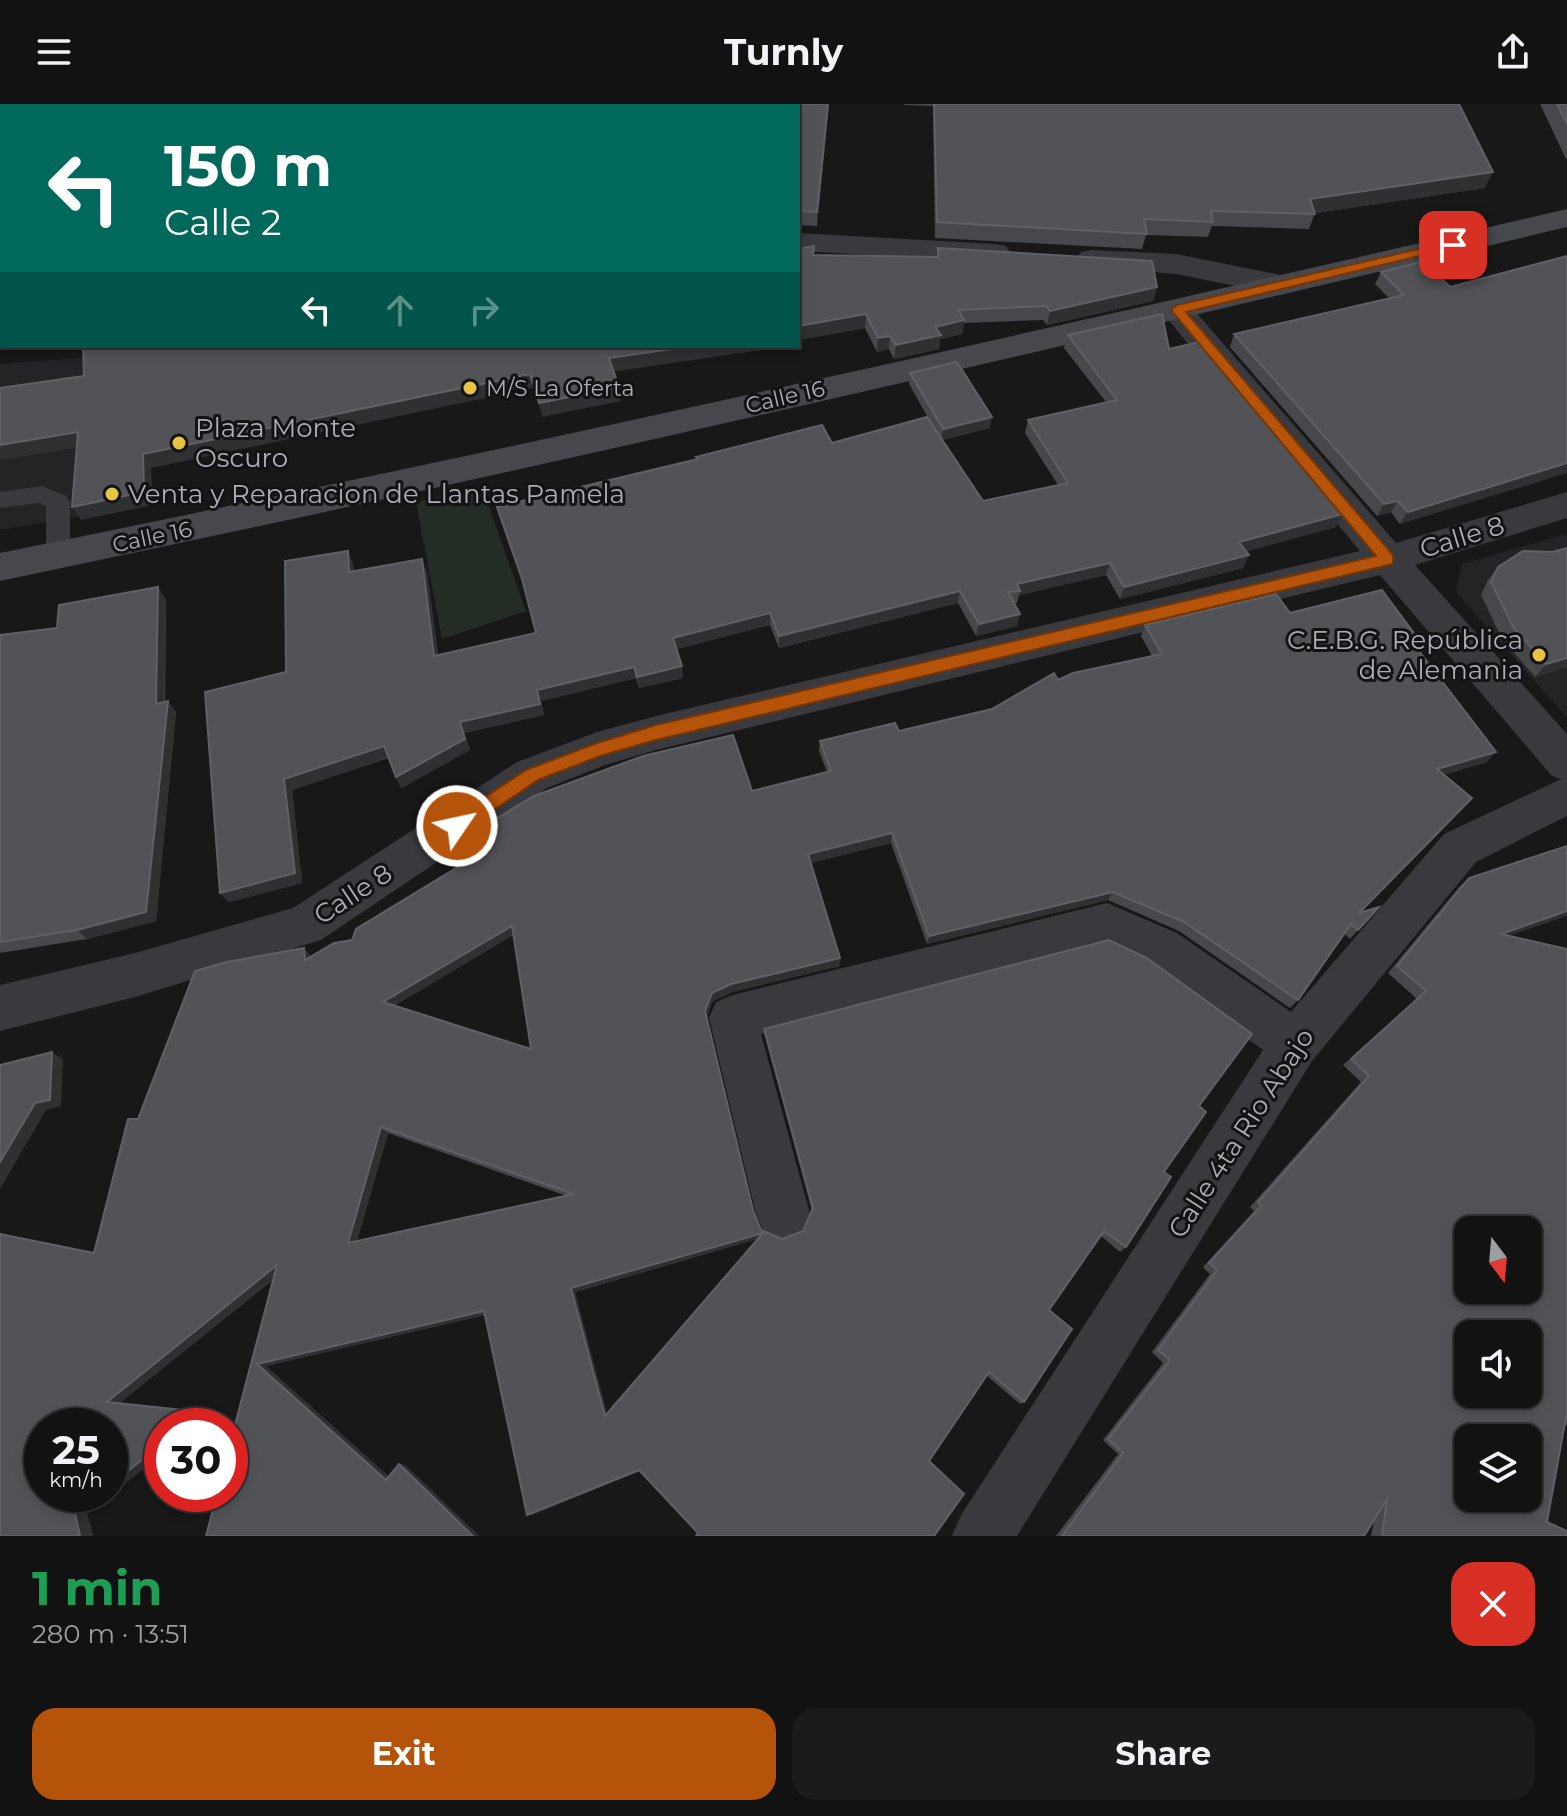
<!DOCTYPE html>
<html lang="en">
<head>
<meta charset="utf-8">
<style>
  body { margin:0; font-family:Montserrat,sans-serif; background:#1b1b1c; color:#f1f3f6; height:100vh; display:flex; flex-direction:column; font-size:30px; white-space:nowrap }
  * { box-sizing:border-box; margin:0 }
  p { font-size:26px; color:#9c9ea0 }
  .icon { flex:none; width:44px; height:44px; fill:none; stroke:currentColor; stroke-width:2; stroke-linecap:round; stroke-linejoin:round }
  .map { position:relative; height:1432px; overflow:hidden }
  .side { display:flex; flex-direction:column; background:#121213; flex:1 }
  .side>* { flex:none }
  .hud { position:absolute; left:0px; top:0px; width:800px; height:244px; box-shadow:0 4px 12px #0003,0 0 0 2px #313233; background:#00695c; color:#fff; overflow:hidden }
  .needle { width:52px; rotate:164deg }
  .fabs { position:absolute; left:1454px; top:1112px; display:grid; gap:16px }
  .fabs a { display:grid; place-items:center; width:88px; height:88px; border-radius:16px; background:#121213; box-shadow:0 4px 12px #0003,0 0 0 2px #313233; font-size:40px }
  .speed { position:absolute; left:24px; top:1304px; display:flex; gap:16px; font-size:40px; font-weight:700; text-align:center }
  .speed>* { display:grid; place-content:center; width:104px; height:104px; border-radius:50%; background:#121213; box-shadow:0 4px 12px #0003,0 0 0 2px #313233; line-height:1 }
  .speed small { font-size:20px; font-weight:400 }
  .speed .limit { border:12px solid #d22; background:#fff; color:#111 }
  .pin { position:absolute; display:grid; place-items:center; width:68px; height:68px; color:#fff; margin:-34px; border-radius:16px; box-shadow:0 4px 12px #0006 }
  .me { position:absolute; width:88px; margin:-44px; rotate:56deg; stroke-linejoin:round; filter:drop-shadow(0 0 6px #0008) }
  .turn { display:flex; align-items:center; gap:28px; height:168px; padding:0 32px; font-size:36px }
  .turn .icon { width:104px; height:104px; stroke-width:2.5 }
  .turn b { display:block; font-size:56px; line-height:68px }
  .lanes { display:flex; align-items:center; height:76px; padding:0 32px; background:#0003; justify-content:center; gap:40px; direction:ltr }
  .lanes .off { opacity:.35 }
  .round { display:grid; place-items:center; flex:none; width:84px; height:84px; border-radius:24px; background:#1b1b1c }
  .headline { display:flex; align-items:center; justify-content:space-between; height:136px; padding:0 32px }
  h1 { font-size:48px; font-weight:700; line-height:60px; color:#1e9e55 }
  .cta { display:flex; gap:16px; margin-top:auto; padding:16px 32px }
  .cta a { flex:1; height:92px; border-radius:24px; background:#b45309; color:#fff; font-size:32px; font-weight:700; line-height:92px; text-align:center }
  .cta a+a { background:#1b1b1c; color:#f1f3f6 }
  header { display:flex; justify-content:space-between; align-items:center; height:104px; padding:0 32px; background:#121213; font-size:36px; font-weight:700 }
  .map>svg:first-child { display:block }
  .built { fill:#242426 }
  .green { fill:#242c26 }
  .lines { fill:none; stroke-linecap:round; stroke-linejoin:round }
  .stream { fill:#2e343d; fill-rule:evenodd }
  .lane { fill:#39393e; fill-rule:evenodd }
  .street { fill:#39393e; fill-rule:evenodd }
  .secondary { fill:#47484e; fill-rule:evenodd }
  .wall { fill:#47484b; fill-rule:evenodd }
  .shaded-wall { fill:#2f3032 }
  .building { fill:#515357; stroke:#5f6166; stroke-width:2; fill-rule:evenodd }
  .route { fill:#b45309; stroke:#753606; stroke-width:2 }
  .poi-dot { fill:#e7c542; stroke:#131314; stroke-width:3 }
  .labels { text-anchor:middle; dominant-baseline:central; stroke-width:6; stroke-linejoin:round; paint-order:stroke }
  .far-poi-label { font-size:22px; fill:#abadb8; stroke:#131314; text-anchor:start }
  .far-street-label { font-size:22px; fill:#abadb8; stroke:#131314 }
  .poi-label { font-size:26px; fill:#abadb8; stroke:#131314; text-anchor:start }
  .street-label { font-size:26px; fill:#abadb8; stroke:#131314 }
</style>
</head>
<body>
<header><svg class="icon" aria-label="menu" viewBox="0 0 24 24"><path d="M4 6h16M4 12h16M4 18h16"/></svg>Turnly<svg class="icon" aria-label="share" viewBox="0 0 24 24"><path d="M12 15V3M7 8l5-5 5 5M5 13v7h14v-7"/></svg></header>
<div class="map">
<svg width="1567" height="1432" viewBox="0 0 1567 1432">
  <rect width="100%" height="100%" fill="#181819"/>
  <!-- built -->
  <g class="built">
    <path d="M92,253l-11,159 -81,14v-166z"/>
    <path d="M1567,430v184l-111,-126 6,-28z"/>
  </g>
  <!-- green -->
  <path class="green" d="M482,383l44,124 -84,28 -26,-137z"/>
  <g class="lines">
    <!-- stream -->
    <rect class="stream" x="536" y="0" width="8" height="2"/>
    <!-- lane -->
    <path class="lane" d="M42,382l24,10 4,6v55l-3,6 -9,3 -9,-3 -3,-6v-51l-7,-3 -39,5v-16z"/>
    <!-- street -->
    <g class="street">
      <rect x="0" y="103" width="2" height="18"/>
      <path d="M798,129l197,11 11,2 5,7 -5,7 -11,2 -197,-11z"/>
      <path d="M1092,146l84,4 105,21 11,3 5,7 -5,7 -11,3 -105,-21 -95,-8 -5,-7 5,-7z"/>
      <path d="M1177,196l11,3 208,240 171,-51v26l-152,47 152,169v82l-91,46 -164,199 -295,475h-65l9,-21 302,-465 -120,-87 -38,-18 -344,89 49,180 -8,19 -19,8 -19,-8 -8,-19 -47,-196 7,-16 17,-7 374,-92 70,30 114,79 153,-178 117,-55 -9,-3 -172,-201 -724,175 -51,15 -58,23 -226,152 -186,57 -135,34v-46l135,-32 158,-45 224,-146 80,-30 59,-16 704,-165 -194,-234 -5,-7 5,-7z"/>
    </g>
    <!-- secondary -->
    <path class="secondary" d="M1567,105v18c-521,124 -1043,245 -1567,354v-28c524,-106 1046,-223 1567,-344z"/>
  </g>
  <!-- wall -->
  <g class="wall">
    <path d="M0,0h534v2h-532v85h-2z"/>
    <path d="M620,0h209l-12,122 -19,-1v-119z"/>
    <path d="M904,0h555l26,84 -170,25 -6,16 -97,-3 -4,11 -62,-2 -4,14 -207,-11 -2,-132 -29,-1z"/>
    <path d="M1540,0h27v55h-1z"/>
    <path d="M0,134h2v80l-2,1z"/>
    <path d="M814,142v9l123,2 1,-9 219,39 -4,14 -106,24 -4,-5 -79,3 -2,11 -22,5 -1,10 -45,10 -5,-10 -12,3 -12,-24 -67,12v-91z"/>
    <path d="M1567,152l-167,268 -9,-12 -14,4 -147,-169 4,-13 155,-36 -14,-14 6,-12 69,15z"/>
    <path d="M1068,231l101,14 174,165 -7,13 -90,24 -3,17 -123,31 -14,-24 -87,20 -2,8h-3l3,23 -41,10 -18,-33 -179,45 -9,-23 -94,24 7,29 -44,10 -3,-10 -95,23 3,14 -80,18 6,17 -69,38 -13,-30 -96,32 10,93 -73,19 -9,-9 66,-221 67,-109 1,8 73,1 11,83 98,-22 -11,-44 -28,-82 200,-48 -1,-2 136,-14 103,-13 -26,-46 1,-11 80,55 -48,12 41,61 75,-16 -33,-52 3,-13 78,-18 -42,-54z"/>
    <path d="M1567,444v120l-1,-1 -31,10 -33,-38 -21,-44 7,-15 10,-13z"/>
    <path d="M166,495l-1,103 11,10 -20,209 -69,18 -87,14v-318l57,-7z"/>
    <path d="M1290,509l126,23 -4,5 75,121 -44,13 -84,138 -1,17 -8,9 -5,-5 -47,66 -8,8 -111,-77 -71,-31 -181,44 -36,-101 -81,20 30,103 -108,26 -19,9 -7,17 47,192 8,20 21,9 21,-8 9,-20 -47,-175 -1,-7 435,77 -73,141 -6,5 -19,-16 -52,74 -25,92 -4,2 -34,-29 -288,158 -58,-62 -108,44 -47,-200 -219,51 122,110 17,-11 74,71h-273l68,-257 -155,124 94,11 -51,12v28l-75,59 6,23h-93l138,-417 173,-162 41,-17 126,-85 -11,-19 285,-45 75,-19 -8,-21 1,-10 79,-10 93,-22 66,-29 94,-24 -11,-20 4,-11zM513,831l18,114 -136,-44 64,-38zM388,1029l179,63 -210,45zM757,1135l-150,175 -32,-122z"/>
    <path d="M1469,774l40,58 58,13v477l-2,-2 -18,98 20,14h-196l3,-15 -10,15h-308l62,-82 -15,-14 60,-77 -11,-11 58,-78 -7,-7 51,-56 -4,-4 111,-125 -18,-17 74,-66 -29,-26 72,-87z"/>
  </g>
  <!-- shaded-wall -->
  <g class="shaded-wall">
    <path d="M828,0h1l-12,122v-14z"/>
    <path d="M1493,68l-8,16 -176,26 1,-15z"/>
    <path d="M1157,183l-4,14 -106,24 3,-14z"/>
    <path d="M866,210l-1,14 -67,12v-14z"/>
    <path d="M964,216l-2,14 -22,5 -1,10 -45,10 2,-14 39,-18z"/>
    <path d="M890,232l-1,13 -12,3 1,-14z"/>
    <path d="M692,242h70h-1v4l-150,22 -2,-14z"/>
    <path d="M530,270l3,14 -382,80 2,37 -72,15 -9,-13 71,-53z"/>
    <path d="M619,283l2,14 -79,16 -3,-14z"/>
    <path d="M992,313l-2,11 -49,12 2,-11z"/>
    <path d="M78,328l9,14 -87,14v-15z"/>
    <path d="M1567,359v10l-167,51 8,-12z"/>
    <path d="M1398,397l-7,11 -14,4 7,-12z"/>
    <path d="M1343,410l-7,13 -103,28 6,-13z"/>
    <path d="M348,447l5,12 1,21 -5,-12z"/>
    <path d="M1249,451l-6,13 -123,31 4,-12z"/>
    <path d="M422,455l5,13 12,96 -5,-12z"/>
    <path d="M1110,459l-4,12 -87,20 1,-4 -3,-7z"/>
    <path d="M158,483l8,12 -2,116 -8,-11z"/>
    <path d="M960,487l-2,12 -179,45v-12z"/>
    <path d="M770,509v12l-96,25 -1,-12z"/>
    <path d="M1020,510l-3,12 -41,10 3,-12z"/>
    <path d="M1567,554v8l-1,1 -31,10 11,-13z"/>
    <path d="M682,562l1,12 -44,10 -2,-11z"/>
    <path d="M634,563l2,11 -95,23 3,14 -80,18 6,17 -69,38 -5,-11 64,-55 77,-32z"/>
    <path d="M168,597l8,11 -20,209 -69,18 -10,-9z"/>
    <path d="M384,642l5,11 -97,33 10,93 -73,19 -9,-9 64,-114z"/>
    <path d="M1496,648l-9,10 -59,17 9,-10z"/>
    <path d="M892,729l-1,10 -84,21 1,-10z"/>
    <path d="M1113,788l-5,8 -181,44 2,-8z"/>
    <path d="M1567,807v5l-76,26 10,-8z"/>
    <path d="M512,822l3,8 -126,75 -6,-7z"/>
    <path d="M304,844l7,8 -6,4z"/>
    <path d="M840,854v8l-108,26 -19,9 -7,18 -1,-8 7,-18 19,-9z"/>
    <path d="M52,948l11,7 -2,47 -15,4 -46,79v-27z"/>
    <path d="M381,1023l7,6 -33,115 -7,-5z"/>
    <path d="M763,1129v4l-188,55 33,126 -3,-2 -34,-128z"/>
    <path d="M277,1161l9,4 -167,135 -12,-2z"/>
    <path d="M484,1207l5,3 -223,52 127,114h-7l-129,-116z"/>
    <path d="M202,1308l11,2 -15,12h-13z"/>
    <path d="M162,1340v10l-75,59 6,23h-13l-5,-23 24,-19h11v-9z"/>
    <path d="M399,1360l6,1 74,71h-6z"/>
    <path d="M639,1366h3l-110,45h-5z"/>
  </g>
  <!-- building -->
  <g class="building">
    <path d="M0,0h528l-1,2h-525v71h-2z"/>
    <path d="M620,0h208l-11,108 -19,-1v-105h-178z"/>
    <path d="M934,0h525l34,68 -183,27 5,15 -104,-3 2,11 -69,-3 3,15 -210,-12z"/>
    <path d="M1557,0h10v20z"/>
    <rect x="0" y="134" width="2" height="66"/>
    <path d="M814,142l-1,9 125,2v-9l214,13 5,26 -107,24 -4,-5 -88,4 6,10 -29,7 6,8 -45,10 -6,-9 -12,2 -12,-24 -68,12v-77z"/>
    <path d="M1567,152v207l-159,49 -10,-11 -14,3 -150,-170 170,-39 -23,-23 43,-11 26,26z"/>
    <path d="M1162,210l7,35 30,-7 144,172 -104,28 10,13 -125,32 -14,-24 -93,21 3,7 -12,1 12,22 -41,10 -19,-33 -181,45 -9,-23 -97,25 9,28 -45,11 -3,-10 -97,23 3,14 -80,18 5,17 -69,38 -12,-31 -100,33 11,94 -75,20 -15,-201 81,-20 -1,-111 63,-10 1,21 73,-13 12,97 102,-23 -14,-54 -25,-72 201,-48 -2,-2 126,-32 10,18 95,-26 56,84 85,-18 -40,-63 89,-20 -49,-65z"/>
    <path d="M83,242h609l-83,12 10,29 -80,16 -9,-29 -387,80 1,38 -72,15 6,-75 -78,13v-57l84,-12z"/>
    <path d="M957,258l35,55 -49,12 -33,-56z"/>
    <path d="M1567,444v110l-21,6 -33,-37 -22,-45 7,-15 25,-16 29,1z"/>
    <path d="M158,483l-2,117 12,-3 -22,211 -69,18 -77,12v-307l57,-7 2,-23z"/>
    <path d="M1382,486l34,46 -7,2 87,114 -59,17 35,29 -113,115 20,-6 -21,23 -7,-6 -53,76 -114,-78 -71,-30 -184,44 -37,-103 -84,21 32,104 -109,26 -19,9 -7,18 48,199 8,20 21,9 21,-8 10,-23 -49,-179 345,-89 38,18 105,76 -53,72 7,6 -42,60 7,5 -45,70 -22,-16 -55,79 23,19 -48,73 -35,-30 -60,89 35,33 -30,42h-238l2,-3 -59,-63 -112,45 -43,-204 -227,53 129,116 13,-16 74,72h-267l11,-42h13v-50l47,-179 -170,137 95,10 -17,14h-23v18l-52,41v-59h-68v68h57l-24,19 5,23h-80v-302l94,19 34,-134h10l57,-148 32,-9 77,-14 1,12 29,-17 18,-3 4,-11 123,-75 -12,-18 67,-40 109,-40 90,-21 19,56 79,-20 -11,-30 75,-18 4,8 93,-22 62,-36 4,7 15,-7 89,-19 -17,-29 131,-31 14,19zM512,822l19,123 -148,-47zM381,1023l193,67 -226,49zM763,1129l-158,183 -34,-128z"/>
    <path d="M1567,742v65l-66,23 66,15v468h-1l-19,105 20,9v5h-185l5,-37 -23,37h-302l61,-83 -15,-14 62,-79 -12,-10 59,-80 -8,-7 52,-57 -3,-4 111,-126 -18,-17 75,-68 -29,-25 72,-88zM1468,1126h60v60h-60zM1468,1230h60v60h-60zM1468,1334h60v60h-60z"/>
    <path d="M52,948l-2,48 -15,3 -35,59v-97z"/>
  </g>
  <!-- route -->
  <path class="route" d="M1453,137l6,4 -2,2 -271,65 207,243v9l-737,176 -56,16 -62,24 -75,51h-13l-2,-5 2,-6 76,-50 71,-27 59,-18 720,-169 -205,-246 6,-5z"/>
  <!-- markers -->
  <g class="poi-dot">
    <circle cx="470" cy="284" r="8"/>
    <circle cx="179" cy="339" r="8"/>
    <circle cx="112" cy="390" r="8"/>
    <circle cx="1539" cy="551" r="8"/>
  </g>
  <g class="labels">
    <!-- far-poi labels -->
    <g class="far-poi-label">
      <text x="486" y="284">M/S La Oferta</text>
    </g>
    <!-- far-street labels -->
    <g class="far-street-label">
      <text transform="translate(785 293) rotate(-13)">Calle 16</text>
      <text transform="translate(152 433) rotate(-12)">Calle 16</text>
    </g>
    <!-- poi labels -->
    <g class="poi-label">
      <text x="195" y="324">Plaza Monte<tspan x="195" dy="30">Oscuro</tspan></text>
      <text x="128" y="390">Venta y Reparacion de Llantas Pamela</text>
      <text x="1523" y="536" text-anchor="end">C.E.B.G. República<tspan x="1523" dy="30">de Alemania</tspan></text>
    </g>
    <!-- street labels -->
    <g class="street-label">
      <text transform="translate(1462 433) rotate(-17)">Calle 8</text>
      <text transform="translate(353 790) rotate(-33)">Calle 8</text>
      <text transform="translate(1241 1029) rotate(-57)">Calle 4ta Rio Abajo</text>
    </g>
  </g>
</svg>
<div class="fabs">
<a><svg class="needle" viewBox="-14 -14 28 28"><path d="M0-13l5 13h-10z" fill="#e53935"/><path d="M0 13l5-13h-10z" fill="#9c9ea0"/></svg></a>
<a><svg class="icon" aria-label="sound" viewBox="0 0 24 24"><path d="M4 9h4l5-4v14l-5-4H4zM17 9q2 3 0 6"/></svg></a>
<a><svg class="icon" aria-label="layers" viewBox="0 0 24 24"><path d="M12 4l9 5-9 5-9-5zM3 14l9 5 9-5"/></svg></a>
</div>
<div class="speed"><div>25<small>km/h</small></div><div class="limit">30</div></div>
<div class="pin" style="left:1453px;top:141px;background:#d93025"><svg class="icon" aria-label="arrive" viewBox="0 0 24 24"><path d="M6 21V4h12l-3 4 3 4H6"/></svg></div>
<svg class="me" style="left:457px;top:722px" viewBox="-20 -20 40 40"><circle r="17" fill="#b45309" stroke="#fff" stroke-width="3"/><path d="M0-11L8 9 0 5-8 9z" fill="#fff"/></svg>
<div class="hud">
<div class="turn"><svg class="icon" aria-label="left" viewBox="0 0 24 24"><path d="M17 20v-9H6M10 6l-5 5 5 5"/></svg><div><b>150 m</b>Calle 2</div></div>
<div class="lanes"><svg class="icon" aria-label="left" viewBox="0 0 24 24"><path d="M17 20v-9H6M10 6l-5 5 5 5"/></svg><svg class="icon off" aria-label="ahead" viewBox="0 0 24 24"><path d="M12 20V5M6 11l6-6 6 6"/></svg><svg class="icon off" aria-label="right" viewBox="0 0 24 24"><path d="M7 20v-9h11M14 6l5 5-5 5"/></svg></div>
</div>
</div>
<section class="side">
<div class="headline"><div><h1>1 min</h1><p>280 m · 13:51</p></div><a class="round" style="background:#d93025;color:#fff"><svg class="icon" aria-label="close" viewBox="0 0 24 24"><path d="M6 6l12 12M18 6L6 18"/></svg></a></div>
<div class="cta"><a>Exit</a><a>Share</a></div>
</section>
</body>
</html>
